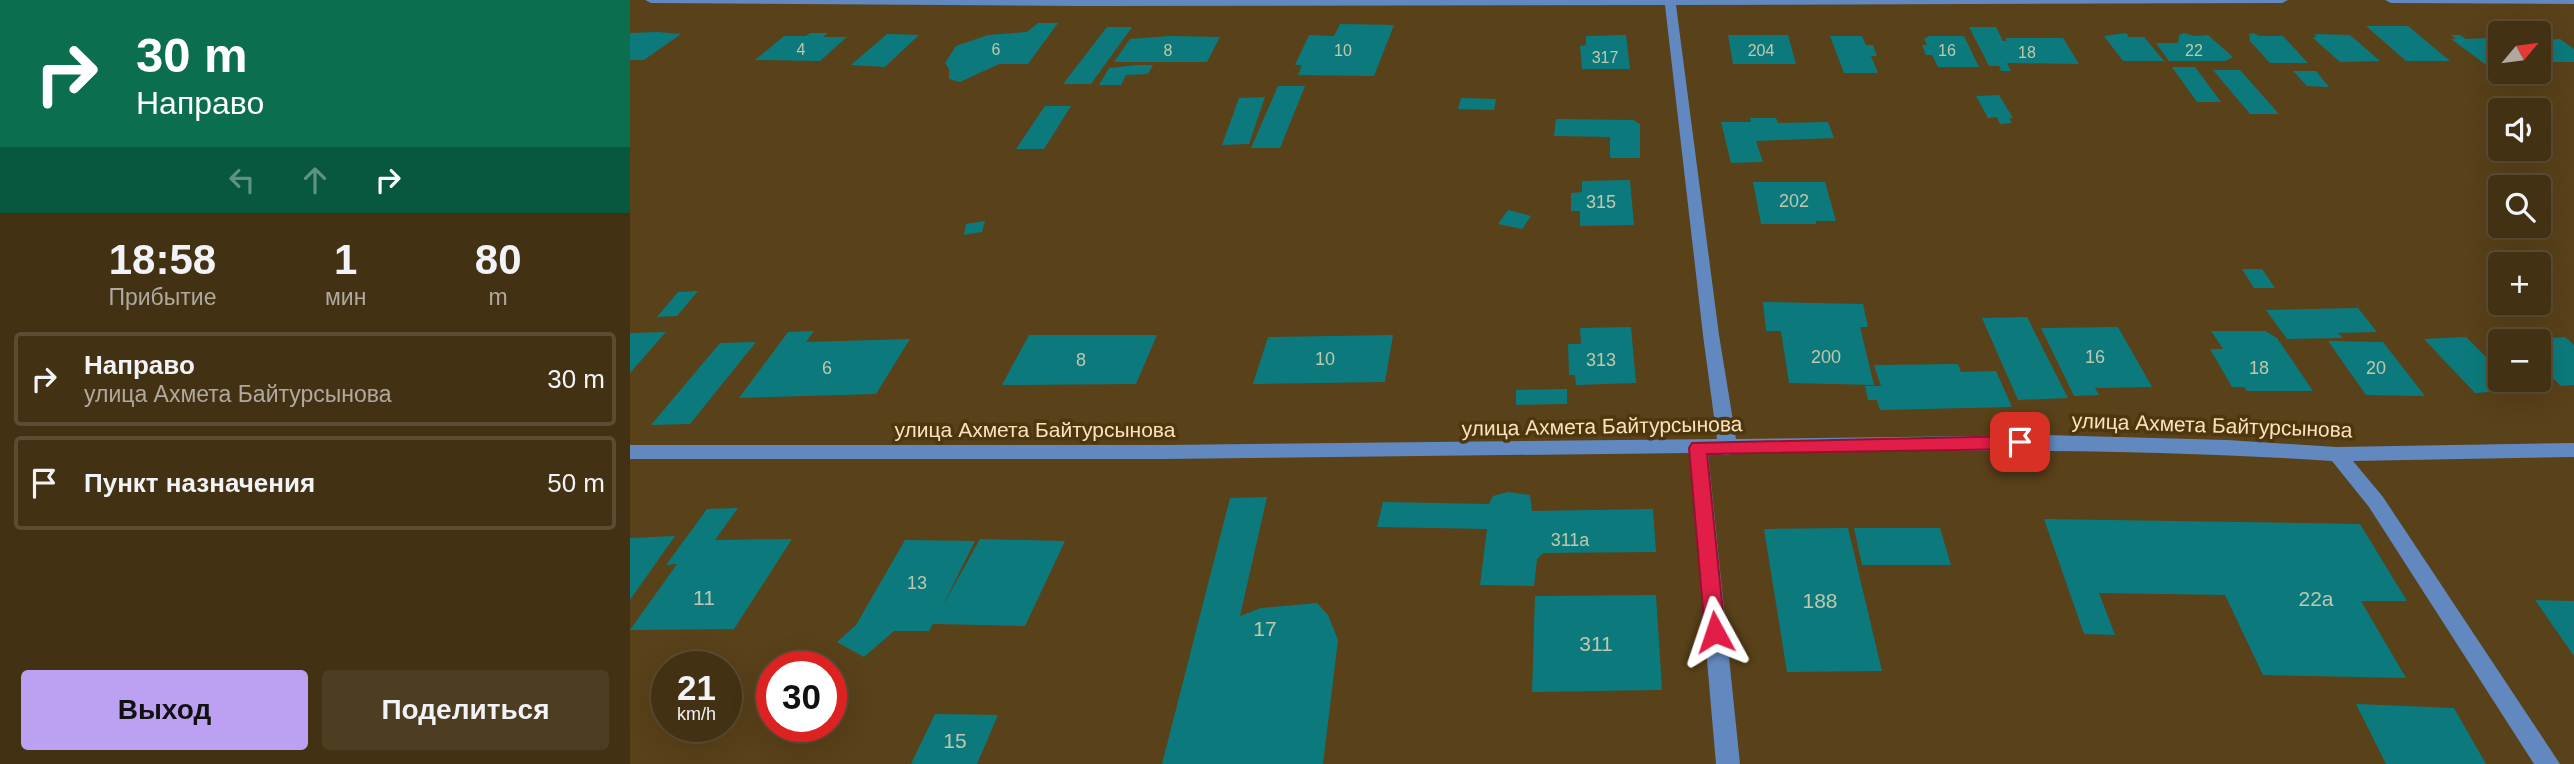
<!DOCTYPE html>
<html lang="ru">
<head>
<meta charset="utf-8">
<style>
  body { margin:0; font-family:Arial,sans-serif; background:#4d3d21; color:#f1f3f6; height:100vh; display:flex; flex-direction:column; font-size:26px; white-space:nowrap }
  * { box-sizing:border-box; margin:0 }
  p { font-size:23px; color:#afa9a0 }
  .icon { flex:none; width:38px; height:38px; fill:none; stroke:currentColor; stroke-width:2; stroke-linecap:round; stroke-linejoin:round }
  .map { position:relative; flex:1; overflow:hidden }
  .drawer { display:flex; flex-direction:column; background:#433113; width:630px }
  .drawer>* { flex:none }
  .top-card { background:#0b6e4f; color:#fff; overflow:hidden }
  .needle { width:46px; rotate:61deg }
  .fabs { position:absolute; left:1858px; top:21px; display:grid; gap:14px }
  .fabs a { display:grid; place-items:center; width:63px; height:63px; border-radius:7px; background:#433113; box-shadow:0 7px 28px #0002,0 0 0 2px #5b4c33; font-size:35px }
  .speed { position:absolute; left:21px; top:651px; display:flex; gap:14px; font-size:35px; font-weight:700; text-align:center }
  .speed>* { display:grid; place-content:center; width:91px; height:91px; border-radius:50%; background:#433113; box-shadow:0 7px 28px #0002,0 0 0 2px #5b4c33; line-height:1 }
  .speed small { font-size:18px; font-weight:400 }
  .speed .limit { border:10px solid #d22; background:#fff; color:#111 }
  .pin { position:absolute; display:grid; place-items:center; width:60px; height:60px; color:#fff; margin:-30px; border-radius:14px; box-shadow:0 4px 10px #0006 }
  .me { position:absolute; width:77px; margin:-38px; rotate:355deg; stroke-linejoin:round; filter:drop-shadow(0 0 5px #0008) }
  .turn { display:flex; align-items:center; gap:24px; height:147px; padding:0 21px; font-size:32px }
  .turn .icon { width:91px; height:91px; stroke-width:2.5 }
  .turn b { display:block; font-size:49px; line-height:60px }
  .lanes { display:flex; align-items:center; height:66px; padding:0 21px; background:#0003; justify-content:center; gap:35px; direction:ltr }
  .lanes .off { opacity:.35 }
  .eta { display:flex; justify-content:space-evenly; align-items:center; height:119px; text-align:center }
  .eta b { font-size:42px; font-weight:700; line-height:49px }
  .cta { display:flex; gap:14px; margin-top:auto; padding:14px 21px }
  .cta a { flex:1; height:80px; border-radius:7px; background:#bca0f2; color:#111; font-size:28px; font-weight:700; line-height:80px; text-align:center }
  .cta a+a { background:#4d3d21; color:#f1f3f6 }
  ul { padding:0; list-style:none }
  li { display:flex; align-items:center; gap:21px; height:94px; margin:0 14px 10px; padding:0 7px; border:4px solid #5b4c33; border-radius:7px }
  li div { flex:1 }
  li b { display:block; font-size:26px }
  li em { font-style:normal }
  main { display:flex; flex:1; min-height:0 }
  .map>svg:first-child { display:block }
  .building { fill:#0c7a7c }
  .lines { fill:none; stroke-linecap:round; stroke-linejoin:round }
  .minor { fill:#6289bf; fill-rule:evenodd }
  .route { fill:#e11d48; stroke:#92132f; stroke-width:2 }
  .labels { text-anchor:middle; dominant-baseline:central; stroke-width:7; stroke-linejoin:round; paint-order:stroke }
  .far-number-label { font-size:16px; fill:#bfc8ae }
  .number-label { font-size:18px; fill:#bfc8ae }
  .street-label { font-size:21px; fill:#fbe2bf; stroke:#4e360d }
  .near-number-label { font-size:21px; fill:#bfc8ae }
</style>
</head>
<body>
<main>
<section class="drawer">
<div class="top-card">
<div class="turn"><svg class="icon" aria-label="right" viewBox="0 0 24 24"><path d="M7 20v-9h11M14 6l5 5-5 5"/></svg><div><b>30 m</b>Направо</div></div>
<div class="lanes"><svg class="icon off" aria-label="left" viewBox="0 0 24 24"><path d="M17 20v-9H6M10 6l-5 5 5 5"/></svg><svg class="icon off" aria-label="ahead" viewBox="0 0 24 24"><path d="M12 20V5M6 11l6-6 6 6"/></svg><svg class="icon" aria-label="right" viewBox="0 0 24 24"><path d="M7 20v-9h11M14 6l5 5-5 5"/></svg></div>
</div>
<div class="eta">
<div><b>18:58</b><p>Прибытие</p></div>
<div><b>1</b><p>мин</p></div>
<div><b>80</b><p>m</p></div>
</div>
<ul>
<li><svg class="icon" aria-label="right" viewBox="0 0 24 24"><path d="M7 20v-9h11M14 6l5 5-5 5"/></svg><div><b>Направо</b><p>улица Ахмета Байтурсынова</p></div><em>30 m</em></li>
<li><svg class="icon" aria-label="arrive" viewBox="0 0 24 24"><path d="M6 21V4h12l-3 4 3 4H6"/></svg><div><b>Пункт назначения</b></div><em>50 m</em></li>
</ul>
<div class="cta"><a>Выход</a><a>Поделиться</a></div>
</section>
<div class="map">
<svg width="1944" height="764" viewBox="0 0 1944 764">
  <rect width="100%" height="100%" fill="#594119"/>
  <!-- building -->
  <g class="building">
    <path d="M408,23h20l-30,41h-29l-39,18 -11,-3v-10l-4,-6 11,-17 32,-11 39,-3z"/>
    <path d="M710,24l54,1 -20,51 -76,-1 4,-10h-7l14,-30 25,1z"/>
    <path d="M1736,26h42l42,35h-44z"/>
    <path d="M477,27h25l-41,57h-28z"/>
    <path d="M1339,27h27l7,14h4l-2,-3h58l16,26 -72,-1 4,8h-10l-2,-5h-10z"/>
    <path d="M28,32l23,2 -37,26h-14v-27z"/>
    <path d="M180,33h18l-5,4h24l-27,24 -65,-1 29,-24h22z"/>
    <path d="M1496,33l3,4h15l20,24h-41l-19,-25z"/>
    <path d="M1554,33l10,3 14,-1 25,22 -8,4h-56l-13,-18h22l1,-8z"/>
    <path d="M1623,33l7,3h23l25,27h-38l-20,-22 -1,-7z"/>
    <path d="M257,34l32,1 -34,32 -34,-2z"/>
    <path d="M1684,34l36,1 30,26 -40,1 -27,-24 4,-2z"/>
    <path d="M996,35l4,34h-48l-2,-23 6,-1v-9z"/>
    <path d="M1098,35h60l8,29h-63z"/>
    <path d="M1821,35h9l6,4 23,-1 12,8v17l-16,1 -34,-25h5z"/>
    <path d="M540,36l50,1 -13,25h-93l16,-23z"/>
    <path d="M1200,36h32l4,9h7l4,11h-6l7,17h-34z"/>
    <path d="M1299,36h35l15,31h-41l-6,-12h-6l-4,-10h5l-3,-6z"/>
    <path d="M1930,39l14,10v13h-22l-13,-9v-13z"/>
    <path d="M506,65h17l-5,9 -22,1 -5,10h-22l10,-17z"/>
    <path d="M1542,67h23l26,35h-24z"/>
    <path d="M1583,70h27l39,44h-29z"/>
    <path d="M1663,71h23l13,16 -22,-1z"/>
    <path d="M648,86h27l-25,62h-29z"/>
    <path d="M1369,95l14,23h-4l3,5 -12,1 -3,-7 -9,1 -12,-22z"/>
    <path d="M635,97l-16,47 -27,1 17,-47z"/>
    <path d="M831,98l35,1 -2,11 -36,-1z"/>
    <path d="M415,106h26l-27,43h-28z"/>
    <path d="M1120,118h26l2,5 50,-1 6,16 -78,3 7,21 -32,1 -10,-41h30z"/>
    <path d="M926,119l77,1 7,4v34h-30v-21l-56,-1z"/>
    <path d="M1000,180l4,45 -54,1v-15h-9v-18l11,-1v-11z"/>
    <path d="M1123,182h72l11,39h-20v3h-55z"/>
    <path d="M878,210l23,6 -9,13 -24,-5z"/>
    <path d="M355,221l-3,11 -18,3 2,-11z"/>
    <path d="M1612,269h20l13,19h-21z"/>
    <path d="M68,291l-21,25 -20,1 21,-25z"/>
    <path d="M1133,302l100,2 5,23h-8l14,58 -85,-2 -8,-52h-15z"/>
    <path d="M1728,308l19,24 -39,1 5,5 -56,1 -21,-29z"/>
    <path d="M1397,317l41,81 -50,2 -36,-82z"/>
    <path d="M1001,327l5,56 -60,2 -1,-10h-6l-1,-31h13l-1,-16z"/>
    <path d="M1488,327l34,60 -57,1 4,7 -25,1 -33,-68z"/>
    <path d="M184,331l-8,11 104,-3 -34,55 -137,4 49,-66z"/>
    <path d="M1581,331h54l12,7 36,53h-66l-3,-4h-12l-22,-38h13z"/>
    <path d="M36,332l-36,41v-40z"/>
    <path d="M399,335h128l-21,49 -134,1z"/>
    <path d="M763,335l-8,47 -132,2 15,-47z"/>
    <path d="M1836,337l35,35v8h8l10,10 -44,3 -51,-54z"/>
    <path d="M1935,337l9,8v40l-13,1 -22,-21v-24l-5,-2z"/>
    <path d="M1698,341l55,1 42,54 -59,-1z"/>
    <path d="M126,342l-66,82 -39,1 69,-82z"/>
    <path d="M1328,364l3,8 35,-1 16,36 -132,3 -3,-10h-9l-3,-14h16l-7,-21z"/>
    <path d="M937,389v15l-51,1v-15z"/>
    <path d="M878,492l22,3 2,16 121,-2 3,43 -113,1 -6,6 -3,27 -54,-1 7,-56 -110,-2 6,-25 106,2 4,-8z"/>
    <path d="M637,497l-27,119 21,-8 56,-5 11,12 10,25 -15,124h-161l68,-266z"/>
    <path d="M108,508l-23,32 77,-1 -58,90 -104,1 47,-66 -11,1 41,-56z"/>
    <path d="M1414,519l316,5 47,77h-46l45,77 -143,-3 -38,-80 -126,-2 16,42 -31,-1z"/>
    <path d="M1218,528l34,143 -95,1 -23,-143z"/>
    <path d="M1224,528h86l11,37h-89z"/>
    <path d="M45,536l-45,64v-62z"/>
    <path d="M350,539l85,2 -40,85 -92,-2 -4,7h-35l-30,26 -27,-15 19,-17 49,-85 70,1 -33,66z"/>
    <path d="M1026,595l6,95 -130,2 3,-96z"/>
    <path d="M1905,600l39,1v55z"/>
    <path d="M1726,704l98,4 32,56h-100z"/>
    <path d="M305,714l63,1 -21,49h-66z"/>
  </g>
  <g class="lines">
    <!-- minor -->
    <g class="minor">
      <path d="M15,0h1643l-6,3 -606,2 43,330 17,104 310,-4 181,5 110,7 237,-4v14l-221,4 30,36 177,267h-26l-165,-257 -37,-46c-199,-13 -398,-11 -597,-9l-7,3 -20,-2 32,311h-24l-27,-311 -526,6h-533v-14h533l554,-6 -14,-104 -38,-330 -584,1 -430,-3z"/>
      <path d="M1755,0h189v4l-183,-1z"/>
    </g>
  </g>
  <!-- route -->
  <path class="route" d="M1390,436l8,6 -8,7 -313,5 18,178 -3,6 -7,3 -7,-3 -3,-6 -16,-184 3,-5z"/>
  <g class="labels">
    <!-- far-number labels -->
    <g class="far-number-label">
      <text x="171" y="49">4</text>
      <text x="366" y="49">6</text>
      <text x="538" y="50">8</text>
      <text x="713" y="50">10</text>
      <text x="1131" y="50">204</text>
      <text x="1317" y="50">16</text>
      <text x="1564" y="50">22</text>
      <text x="1397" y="52">18</text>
      <text x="975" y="57">317</text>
    </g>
    <!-- number labels -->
    <g class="number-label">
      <text x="1164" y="201">202</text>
      <text x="971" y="202">315</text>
      <text x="1196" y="357">200</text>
      <text x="1465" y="357">16</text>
      <text x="695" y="359">10</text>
      <text x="451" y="360">8</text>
      <text x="971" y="360">313</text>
      <text x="197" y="368">6</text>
      <text x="1629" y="368">18</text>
      <text x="1746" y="368">20</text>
      <text x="940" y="540">311а</text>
      <text x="287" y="583">13</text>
    </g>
    <!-- street labels -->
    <g class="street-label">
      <text transform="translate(1582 425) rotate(2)">улица Ахмета Байтурсынова</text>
      <text transform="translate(972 426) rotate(-1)">улица Ахмета Байтурсынова</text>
      <text x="405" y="429">улица Ахмета Байтурсынова</text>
    </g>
    <!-- near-number labels -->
    <g class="near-number-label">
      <text x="74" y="597">11</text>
      <text x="1686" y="598">22а</text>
      <text x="1190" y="600">188</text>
      <text x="635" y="628">17</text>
      <text x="966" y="643">311</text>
      <text x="325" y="740">15</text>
    </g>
  </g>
</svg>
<div class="fabs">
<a><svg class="needle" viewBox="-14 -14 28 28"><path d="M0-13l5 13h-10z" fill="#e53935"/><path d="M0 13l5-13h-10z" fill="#afa9a0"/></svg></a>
<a><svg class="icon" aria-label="sound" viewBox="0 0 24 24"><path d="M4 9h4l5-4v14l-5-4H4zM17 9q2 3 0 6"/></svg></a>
<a><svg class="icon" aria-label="search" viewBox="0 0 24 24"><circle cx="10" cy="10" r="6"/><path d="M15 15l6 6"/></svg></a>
<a>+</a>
<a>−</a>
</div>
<div class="speed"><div>21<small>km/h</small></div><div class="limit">30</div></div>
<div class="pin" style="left:1390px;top:442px;background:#d93025"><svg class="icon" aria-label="arrive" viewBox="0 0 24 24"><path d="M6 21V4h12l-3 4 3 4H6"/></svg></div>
<svg class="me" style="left:1085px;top:632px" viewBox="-20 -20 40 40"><path d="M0-17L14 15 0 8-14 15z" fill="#e11d48" stroke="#fff" stroke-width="4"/></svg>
</div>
</main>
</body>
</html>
